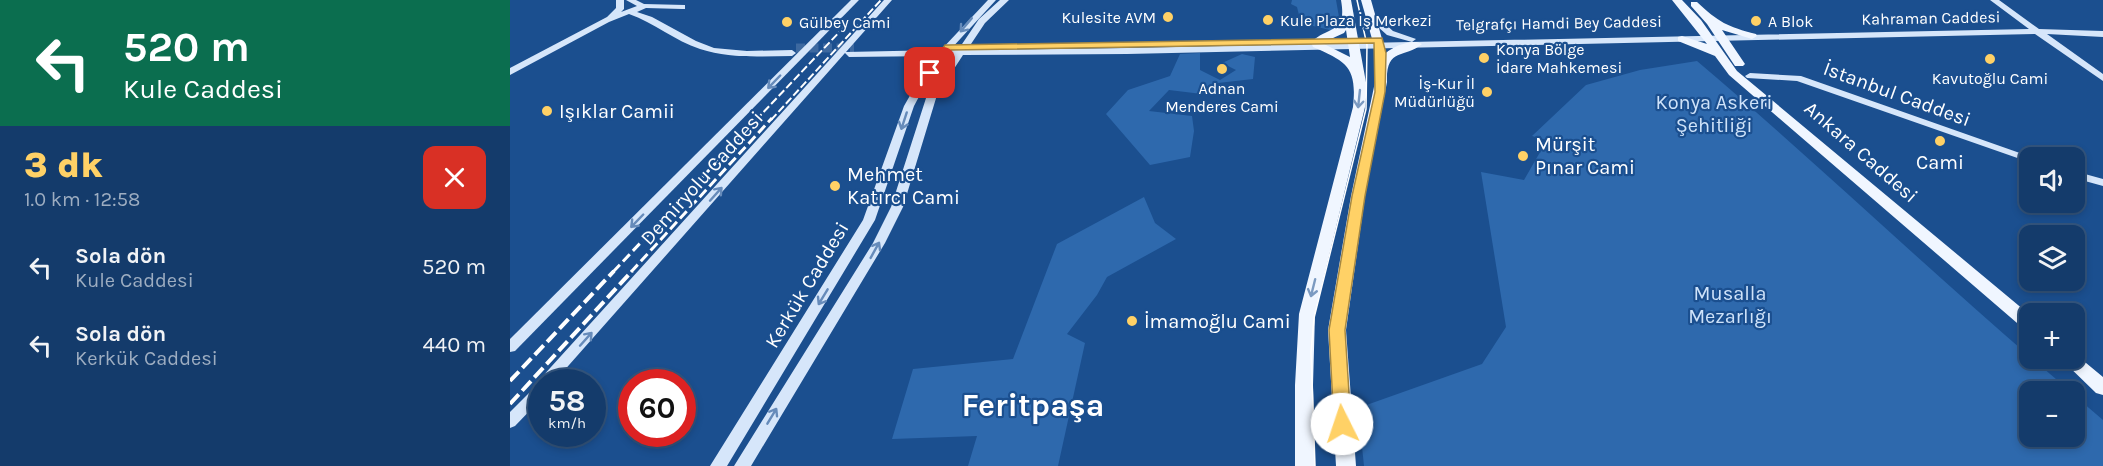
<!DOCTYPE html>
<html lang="tr">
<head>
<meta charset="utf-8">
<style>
  body { margin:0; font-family:Karla,sans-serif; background:#1d4271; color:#f1f3f6; height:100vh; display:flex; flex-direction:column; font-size:22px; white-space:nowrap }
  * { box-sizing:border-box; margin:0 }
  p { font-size:20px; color:#9dadc1 }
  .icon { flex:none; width:33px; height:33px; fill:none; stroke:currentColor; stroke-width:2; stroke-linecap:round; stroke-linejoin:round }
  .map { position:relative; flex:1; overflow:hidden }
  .panel { display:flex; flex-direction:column; background:#143b6b; width:510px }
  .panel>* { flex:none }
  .top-card { background:#0b6e4f; color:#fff; overflow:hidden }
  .tools { position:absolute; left:1509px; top:147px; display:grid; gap:12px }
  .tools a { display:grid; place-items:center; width:66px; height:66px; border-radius:12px; background:#143b6b; box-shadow:0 3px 9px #0003,0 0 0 2px #33557e; font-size:30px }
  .speed { position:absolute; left:18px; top:369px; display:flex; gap:12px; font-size:30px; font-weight:700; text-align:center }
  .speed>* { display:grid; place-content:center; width:78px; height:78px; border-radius:50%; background:#143b6b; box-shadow:0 3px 9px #0003,0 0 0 2px #33557e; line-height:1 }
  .speed small { font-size:15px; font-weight:400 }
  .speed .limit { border:9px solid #d22; background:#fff; color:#111 }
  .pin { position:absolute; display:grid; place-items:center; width:51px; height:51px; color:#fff; margin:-26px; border-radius:12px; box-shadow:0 3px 9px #0006 }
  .me { position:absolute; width:66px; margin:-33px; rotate:356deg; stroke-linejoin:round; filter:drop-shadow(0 0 4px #0008) }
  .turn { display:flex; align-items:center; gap:21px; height:126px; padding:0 24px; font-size:27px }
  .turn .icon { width:78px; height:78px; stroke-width:2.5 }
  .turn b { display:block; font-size:42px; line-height:51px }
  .round { display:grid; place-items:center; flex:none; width:63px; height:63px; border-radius:12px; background:#1d4271 }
  .summary { display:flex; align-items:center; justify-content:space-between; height:102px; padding:0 24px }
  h1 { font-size:36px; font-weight:800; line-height:45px; color:#ffd166 }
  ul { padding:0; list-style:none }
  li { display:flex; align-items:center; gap:18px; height:78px; padding:0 24px }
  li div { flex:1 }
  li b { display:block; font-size:22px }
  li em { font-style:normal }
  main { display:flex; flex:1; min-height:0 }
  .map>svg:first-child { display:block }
  .green { fill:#2e69ad }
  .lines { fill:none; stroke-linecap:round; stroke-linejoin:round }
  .secondary-tunnel { stroke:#3d69a0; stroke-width:9; stroke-dasharray:9 4.5; stroke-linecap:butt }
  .secondary { fill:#d6e6fa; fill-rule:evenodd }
  .primary { fill:#f0f6ff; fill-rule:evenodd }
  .tram { stroke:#fff; stroke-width:1.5 }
  .rail-far2 { stroke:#fff; stroke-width:2; stroke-dasharray:8 3; stroke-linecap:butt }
  .rail-far1 { stroke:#fff; stroke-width:3; stroke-dasharray:10 4.5; stroke-linecap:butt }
  .rail { stroke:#fff; stroke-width:4; stroke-dasharray:13 5; stroke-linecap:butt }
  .oneway { stroke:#668bba }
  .oneway2 { stroke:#7b9ac1 }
  .route { fill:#ffd166; stroke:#a68842; stroke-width:1.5 }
  .poi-dot { fill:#ffd166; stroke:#1b4f8f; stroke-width:2 }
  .labels { text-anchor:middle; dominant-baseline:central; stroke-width:4.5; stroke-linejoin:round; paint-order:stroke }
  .far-poi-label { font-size:16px; fill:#fff; stroke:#1b4f8f; text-anchor:start }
  .far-street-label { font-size:16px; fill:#fff; stroke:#1b4f8f }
  .street-label { font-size:20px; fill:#fff; stroke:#1b4f8f }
  .park-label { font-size:20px; fill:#cfe3fa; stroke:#1b4f8f }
  .poi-label { font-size:20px; fill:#fff; stroke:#1b4f8f; text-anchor:start }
  .near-district-label { font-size:32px; font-weight:bold; fill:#fff; stroke:#1b4f8f }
</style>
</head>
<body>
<main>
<section class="panel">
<div class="top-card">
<div class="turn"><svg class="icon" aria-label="left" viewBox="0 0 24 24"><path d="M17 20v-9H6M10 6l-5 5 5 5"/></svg><div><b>520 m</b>Kule Caddesi</div></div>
</div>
<div class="summary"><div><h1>3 dk</h1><p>1.0 km · 12:58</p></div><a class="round" style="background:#d93025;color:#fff"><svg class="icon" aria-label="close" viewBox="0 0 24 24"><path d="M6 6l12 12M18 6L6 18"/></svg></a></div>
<ul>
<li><svg class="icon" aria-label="left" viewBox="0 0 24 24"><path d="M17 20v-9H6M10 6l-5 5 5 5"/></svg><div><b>Sola dön</b><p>Kule Caddesi</p></div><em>520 m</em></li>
<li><svg class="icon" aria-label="left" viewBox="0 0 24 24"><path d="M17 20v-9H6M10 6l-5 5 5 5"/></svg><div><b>Sola dön</b><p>Kerkük Caddesi</p></div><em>440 m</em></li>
</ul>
</section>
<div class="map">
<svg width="1593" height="466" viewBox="0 0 1593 466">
  <rect width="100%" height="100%" fill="#1b4f8f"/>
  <!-- green -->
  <g class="green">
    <path d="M782,0h44l3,17 -5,14 -33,-8 -4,-16 -6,-3z"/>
    <path d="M690,53v17l20,10 16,-10 -14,-7 20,-9 13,3 -2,22 -35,4 -16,11 -33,-4 -20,21 43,5 2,15 -4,26 -40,8 -44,-51 22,-24 42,-14 10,-22z"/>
    <path d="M1187,61c126,107 247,224 373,330l-40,1v44h44l1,-40 28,24v46h-739l-6,-58 124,-44 24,-37 -25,-155 43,8 23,-40 -15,-4 54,-51 54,-15z"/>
    <path d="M634,197l11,26 21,16 -69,38 -10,18 -30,39 18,9 -27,123h-90l9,-30 -85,3 21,-70 100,-10 44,-115z"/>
  </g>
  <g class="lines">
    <!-- secondary-tunnel -->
    <path class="secondary-tunnel" d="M286,48h58"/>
    <!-- secondary -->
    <g class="secondary">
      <path d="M106,0h8v9l-3,3 16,-6 -11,-6h10l8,4 41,1v4h-3l-36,-1 -9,4 15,5 44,24 18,7 33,3 45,-1 4,3 -4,3c-31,0 -62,3 -92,-7 -25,-8 -45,-26 -71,-35l-20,8 -99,53v-7l97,-51 9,-9z"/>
      <path d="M341,0h8l-344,351 -5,1v-13z"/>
      <path d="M374,0h8l-46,52 95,-2 47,-50h8l-46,50h8l21,-31 21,-19h9l-24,23 -18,27 160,-2 902,-19 -39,-29h9l40,29 64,2v6l-56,-3 56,40v7l-68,-47 -908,20 -164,1 -26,40 -34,112 -18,36 -134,223h-17l139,-223 18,-36 36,-112 27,-40 -8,1 -17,22 -15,28 -39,114 -148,246h-17l153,-246 41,-114 16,-28 16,-22 -87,1 -4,-4 -291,329h-12v16l-27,28 -5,2v-16l29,-29 2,-5z"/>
      <path d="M857,13h6l20,18 23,8 -4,3 -25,-7 -20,-18z"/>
      <path d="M1240,73l51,3 233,82h-4v4l-4,-1 -229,-80 -50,-3 -2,-2z"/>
      <path d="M1564,171l29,8v7l-29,-8z"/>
    </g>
    <!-- primary -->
    <g class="primary">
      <path d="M831,0h10l16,88 -2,19 -50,207 -2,71 2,81h-20v-81l4,-71 54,-207c4,-39 -5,-45 -40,-60l-2,-5c19,-17 36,-8 30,-42zM836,30l4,27 -28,-14 22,-10z"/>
      <path d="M851,0h10l15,53c7,-7 28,-15 36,-9 -18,15 -36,3 -35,38l-22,114 -19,134 10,136h-20l-8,-136 23,-134 24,-114 1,-29z"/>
      <path d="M1162,0h10l19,20 36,51 293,244v16l-6,-2 -295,-254 -14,-19 -37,-15v-4l4,-1 25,8z"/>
      <path d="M1181,2h6c21,20 31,25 59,32l1,2 -5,3 -30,-9 23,34 -2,2h-8l-28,-42 -16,-18z"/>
      <path d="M1564,353l29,24v18l-7,-2 -36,-35h14z"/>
    </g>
    <!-- tram -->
    <path class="tram" d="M805,466l-4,-114 3,-34 52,-209 1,-64 -10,-45"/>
    <!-- rail-far2 -->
    <g class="rail-far2">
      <path d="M246,120l91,-96"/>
      <path d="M261,120l110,-120"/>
    </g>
    <!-- rail-far1 -->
    <g class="rail-far1">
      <path d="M103,272l145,-154"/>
      <path d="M121,272l141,-154"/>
    </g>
    <!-- rail -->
    <g class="rail">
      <path d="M0,381l104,-110"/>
      <path d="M0,404l122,-133"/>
    </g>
  </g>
  <!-- one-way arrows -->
  <defs><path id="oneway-shaft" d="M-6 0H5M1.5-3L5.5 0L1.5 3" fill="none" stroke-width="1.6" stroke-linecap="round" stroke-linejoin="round" transform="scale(1.5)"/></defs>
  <g class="oneway">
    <use href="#oneway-shaft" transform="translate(456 25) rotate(130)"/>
    <use href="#oneway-shaft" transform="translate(264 82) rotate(134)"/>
    <use href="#oneway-shaft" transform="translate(394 121) rotate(108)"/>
    <use href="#oneway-shaft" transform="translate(206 194) rotate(-48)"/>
    <use href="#oneway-shaft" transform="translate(127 221) rotate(134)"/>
    <use href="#oneway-shaft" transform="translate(365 250) rotate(-61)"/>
    <use href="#oneway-shaft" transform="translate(313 297) rotate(121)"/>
    <use href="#oneway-shaft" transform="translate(76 339) rotate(-48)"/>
    <use href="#oneway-shaft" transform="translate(262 416) rotate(-59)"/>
  </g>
  <g class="oneway2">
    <use href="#oneway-shaft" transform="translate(849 99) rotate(96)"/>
    <use href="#oneway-shaft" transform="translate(803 288) rotate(104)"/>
  </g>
  <!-- route -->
  <path class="route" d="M872,38l4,15 -1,39 -20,104 -20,134 6,94 -2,5h-13l-2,-5 -5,-94 23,-134 23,-104 -1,-49 -423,7 -17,26 -9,-3 20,-28h3z"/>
  <!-- markers -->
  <g class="poi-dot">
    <circle cx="658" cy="17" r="6"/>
    <circle cx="758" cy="20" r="6"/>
    <circle cx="1246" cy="21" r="6"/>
    <circle cx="277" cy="22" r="6"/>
    <circle cx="974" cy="58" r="6"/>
    <circle cx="1480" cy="59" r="6"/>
    <circle cx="712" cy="69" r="6"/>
    <circle cx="977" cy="92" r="6"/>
    <circle cx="37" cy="111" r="6"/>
    <circle cx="1430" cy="141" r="6"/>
    <circle cx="1013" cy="156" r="6"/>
    <circle cx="325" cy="186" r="6"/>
    <circle cx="622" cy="321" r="6"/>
  </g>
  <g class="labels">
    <!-- far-poi labels -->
    <g class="far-poi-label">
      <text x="646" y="17" text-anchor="end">Kulesite AVM</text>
      <text x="770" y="20">Kule Plaza İş Merkezi</text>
      <text x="1258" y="21">A Blok</text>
      <text x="289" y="22">Gülbey Cami</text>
      <text x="986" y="49">Konya Bölge<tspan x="986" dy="18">İdare Mahkemesi</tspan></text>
      <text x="1480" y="78" text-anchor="middle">Kavutoğlu Cami</text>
      <text x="965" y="83" text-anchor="end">İş-Kur İl<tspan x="965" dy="18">Müdürlüğü</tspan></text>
      <text x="712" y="88" text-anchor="middle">Adnan<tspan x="712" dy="18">Menderes Cami</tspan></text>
    </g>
    <!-- far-street labels -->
    <g class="far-street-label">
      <text transform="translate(1421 18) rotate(-1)">Kahraman Caddesi</text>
      <text transform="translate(1049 23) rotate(-1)">Telgrafçı Hamdi Bey Caddesi</text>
    </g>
    <!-- street labels -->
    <g class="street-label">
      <text transform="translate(1387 94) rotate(20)">İstanbul Caddesi</text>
      <text transform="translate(1351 152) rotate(41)">Ankara Caddesi</text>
      <text transform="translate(192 178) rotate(-48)">Demiryolu Caddesi</text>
      <text transform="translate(297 285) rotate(-59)">Kerkük Caddesi</text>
    </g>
    <!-- park labels -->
    <g class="park-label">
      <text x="1204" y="102">Konya Askeri<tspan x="1204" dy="23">Şehitliği</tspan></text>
      <text x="1220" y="293">Musalla<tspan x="1220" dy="23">Mezarlığı</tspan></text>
    </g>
    <!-- poi labels -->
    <g class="poi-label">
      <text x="49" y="111">Işıklar Camii</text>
      <text x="1025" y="144">Mürşit<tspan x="1025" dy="23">Pınar Cami</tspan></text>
      <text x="1430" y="162" text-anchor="middle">Cami</text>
      <text x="337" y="174">Mehmet<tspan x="337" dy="23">Katırcı Cami</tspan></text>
      <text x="634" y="321">İmamoğlu Cami</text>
    </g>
    <!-- near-district labels -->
    <g class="near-district-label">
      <text x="523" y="405">Feritpaşa</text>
    </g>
  </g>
</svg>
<div class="tools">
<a><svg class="icon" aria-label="sound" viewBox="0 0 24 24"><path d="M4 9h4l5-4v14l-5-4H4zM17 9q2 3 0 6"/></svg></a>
<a><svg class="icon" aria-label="layers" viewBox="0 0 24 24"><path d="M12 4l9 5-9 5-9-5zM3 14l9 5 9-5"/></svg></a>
<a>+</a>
<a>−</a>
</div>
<div class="speed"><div>58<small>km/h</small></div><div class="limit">60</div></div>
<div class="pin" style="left:420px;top:73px;background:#d93025"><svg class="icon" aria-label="arrive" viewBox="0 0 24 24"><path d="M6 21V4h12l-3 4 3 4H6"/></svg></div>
<svg class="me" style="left:832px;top:424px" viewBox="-20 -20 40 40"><circle r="19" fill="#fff"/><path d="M0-13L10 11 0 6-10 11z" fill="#ffd166"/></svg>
</div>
</main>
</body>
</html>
